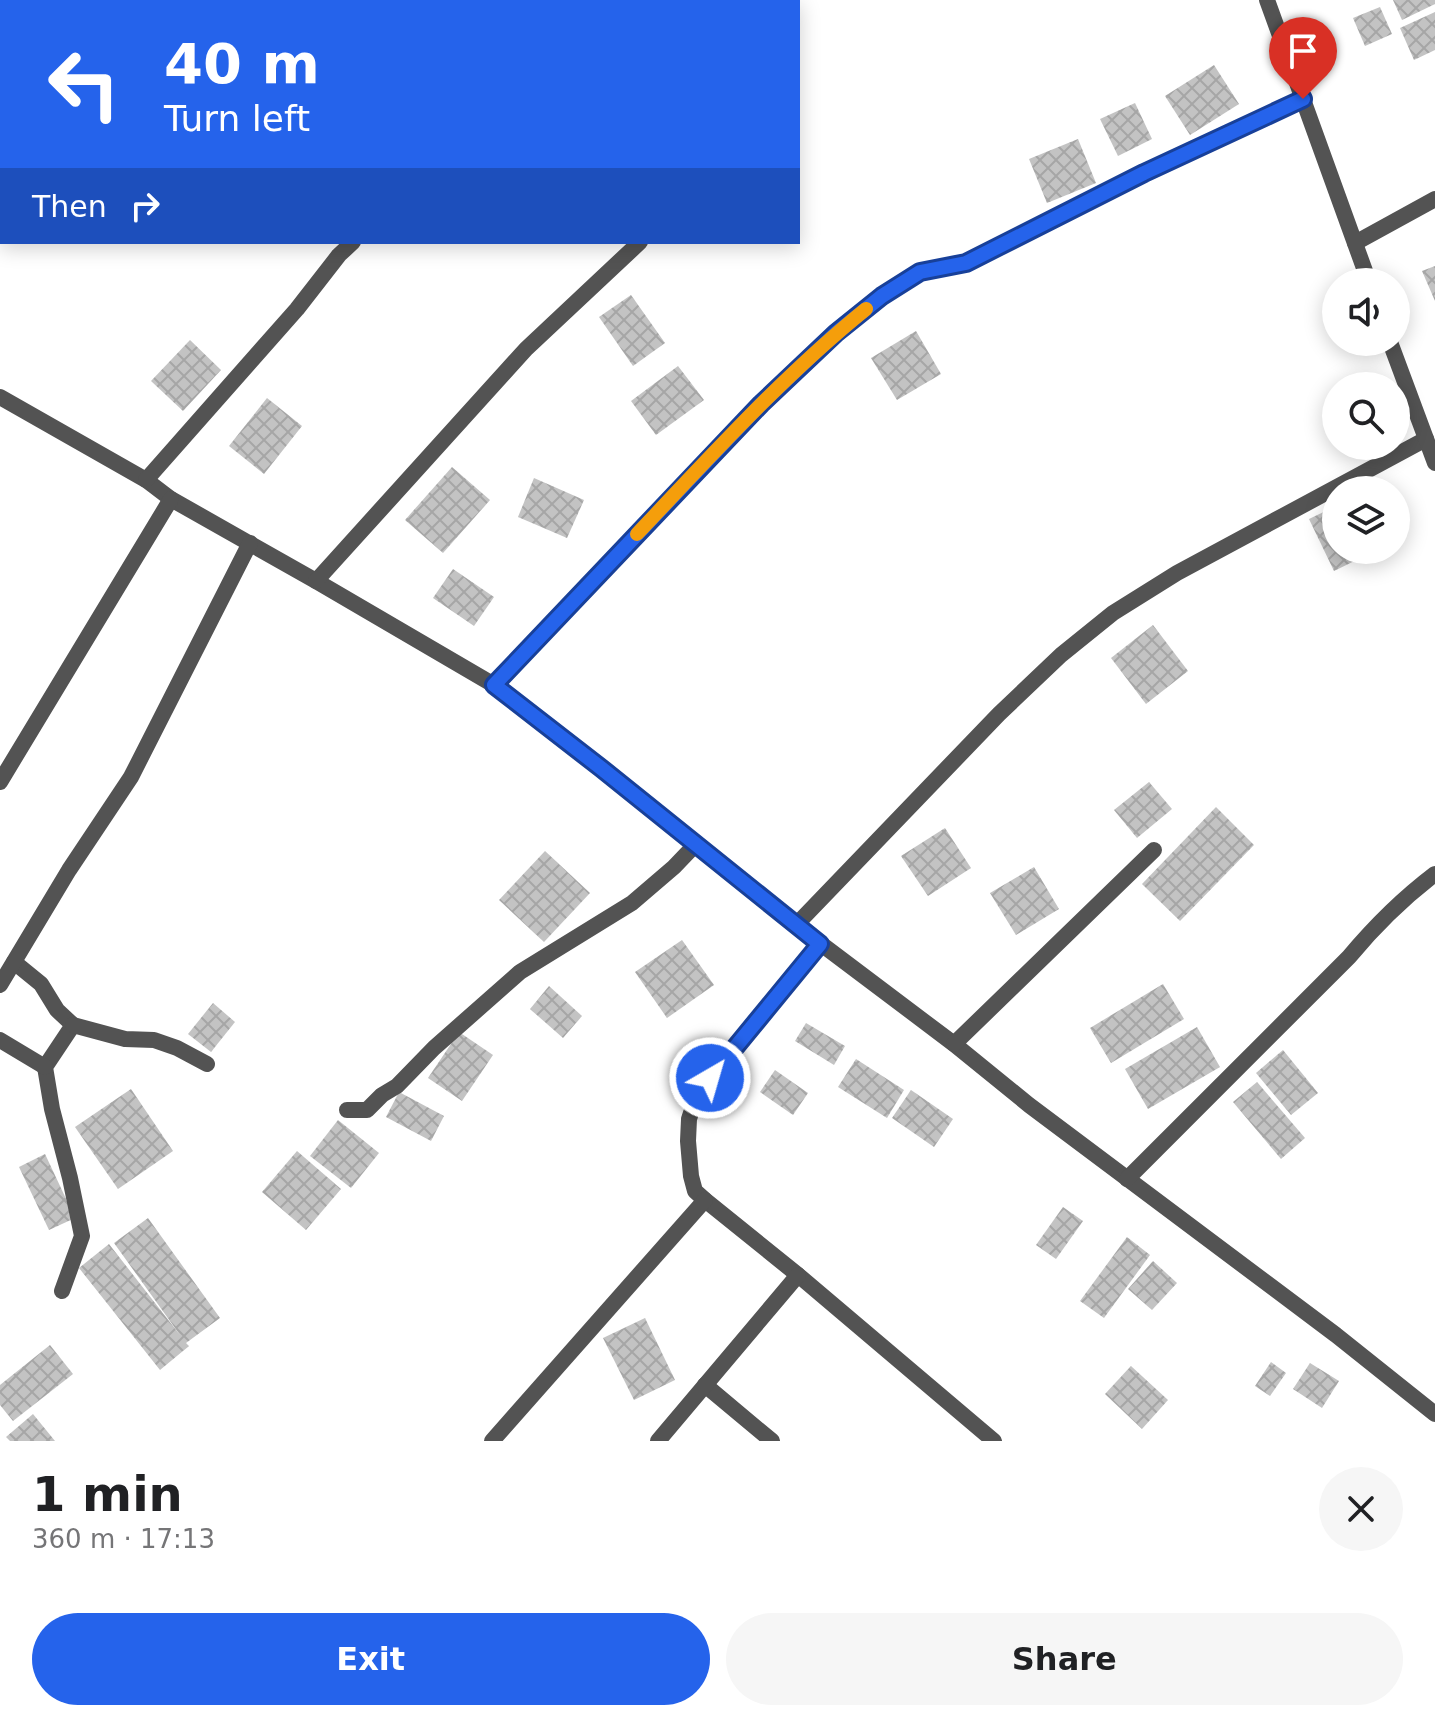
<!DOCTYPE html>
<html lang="en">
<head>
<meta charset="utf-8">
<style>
  body { margin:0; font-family:"DejaVu Sans",sans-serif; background:#f6f6f6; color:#202124; height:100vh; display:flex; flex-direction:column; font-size:30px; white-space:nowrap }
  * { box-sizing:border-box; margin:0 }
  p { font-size:26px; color:#757577 }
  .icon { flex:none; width:44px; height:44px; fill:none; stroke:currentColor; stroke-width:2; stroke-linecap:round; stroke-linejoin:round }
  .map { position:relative; height:1441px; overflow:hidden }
  .details { display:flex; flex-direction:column; background:#fff; flex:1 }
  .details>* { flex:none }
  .hud { position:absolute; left:0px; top:0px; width:800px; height:244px; box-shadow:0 4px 20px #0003; background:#2563eb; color:#fff; overflow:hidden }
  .tools { position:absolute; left:1322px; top:268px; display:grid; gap:16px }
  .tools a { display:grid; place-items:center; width:88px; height:88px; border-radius:50%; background:#fff; box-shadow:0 4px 20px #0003; font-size:40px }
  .pin { position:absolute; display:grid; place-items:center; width:68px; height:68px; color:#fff; margin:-82px -34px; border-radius:50% 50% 50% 0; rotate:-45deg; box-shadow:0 0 8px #0007 }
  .pin .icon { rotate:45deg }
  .me { position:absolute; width:88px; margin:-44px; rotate:38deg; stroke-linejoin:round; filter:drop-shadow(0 0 6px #0008) }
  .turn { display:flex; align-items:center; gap:28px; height:168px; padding:0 32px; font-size:36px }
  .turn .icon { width:104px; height:104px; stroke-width:2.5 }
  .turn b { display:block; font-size:56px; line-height:68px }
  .then { display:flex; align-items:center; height:76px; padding:0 32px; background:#0003; gap:16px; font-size:30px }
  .round { display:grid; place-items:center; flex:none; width:84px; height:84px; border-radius:42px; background:#f6f6f6 }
  .overview { display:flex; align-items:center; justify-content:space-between; height:136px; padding:0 32px }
  h1 { font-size:48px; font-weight:600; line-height:60px }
  .action { display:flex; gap:16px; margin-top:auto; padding:16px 32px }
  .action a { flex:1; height:92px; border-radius:48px; background:#2563eb; color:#fff; font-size:32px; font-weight:600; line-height:92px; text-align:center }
  .action a+a { background:#f6f6f6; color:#202124 }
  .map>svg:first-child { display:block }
  .building { fill:url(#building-cross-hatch) }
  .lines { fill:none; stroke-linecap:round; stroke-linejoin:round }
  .minor { stroke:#535353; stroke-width:16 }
  .tertiary { stroke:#535353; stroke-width:16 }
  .route-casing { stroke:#184099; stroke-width:20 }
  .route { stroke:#2563eb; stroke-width:14 }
  .slow { stroke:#f59e0b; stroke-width:14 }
</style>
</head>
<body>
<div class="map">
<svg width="1435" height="1441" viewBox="0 0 1435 1441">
  <defs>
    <pattern id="building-cross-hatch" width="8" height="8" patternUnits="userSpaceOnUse" patternTransform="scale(2)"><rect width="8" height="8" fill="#c3c3c3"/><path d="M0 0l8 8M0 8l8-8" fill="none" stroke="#a6a6a6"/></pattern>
  </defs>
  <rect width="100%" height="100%" fill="#fff"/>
  <!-- building -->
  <g class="building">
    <path d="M1393,0h42v4l-33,16z"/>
    <path d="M1380,7l12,27 -27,12 -12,-28z"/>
    <path d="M1435,12v38l-21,10 -14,-32z"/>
    <path d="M1214,65l25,39 -49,31 -25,-39z"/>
    <path d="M1135,103l17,36 -34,17 -18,-37z"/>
    <path d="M1078,139l18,44 -49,20 -18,-44z"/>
    <path d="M1435,266v35l-13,-30z"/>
    <path d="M631,295l34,48 -32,23 -34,-49z"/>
    <path d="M916,331l25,43 -44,26 -26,-42z"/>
    <path d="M190,340l31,30 -38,41 -32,-30z"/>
    <path d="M678,366l26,34 -48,35 -25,-34z"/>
    <path d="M267,398l35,28 -38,48 -35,-28z"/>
    <path d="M452,467l38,33 -47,53 -38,-33z"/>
    <path d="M534,478l50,22 -17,38 -49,-21z"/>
    <path d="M1336,506v44h41l-43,21 -25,-52z"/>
    <path d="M1396,512l11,23 -11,5z"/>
    <path d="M453,569l41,28 -20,29 -41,-28z"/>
    <path d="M1153,625l35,46 -42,33 -35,-46z"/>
    <path d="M1149,782l23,27 -35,29 -23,-28z"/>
    <path d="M1216,807l38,38 -74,76 -38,-37z"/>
    <path d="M945,828l26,40 -43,28 -27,-40z"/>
    <path d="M545,851l45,42 -46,49 -45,-42z"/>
    <path d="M1034,867l25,42 -43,26 -26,-42z"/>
    <path d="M682,940l32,45 -47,33 -32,-46z"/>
    <path d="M1163,984l21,35 -73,44 -21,-35z"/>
    <path d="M549,986l33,30 -19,22 -33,-29z"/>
    <path d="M213,1003l22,19 -24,30 -23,-18z"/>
    <path d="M806,1023l39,23 -11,19 -39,-24z"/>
    <path d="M1197,1027l23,40 -72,42 -23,-40z"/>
    <path d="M459,1032l34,23 -31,46 -34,-23z"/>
    <path d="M1283,1050l35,43 -27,22 -35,-42z"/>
    <path d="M856,1059l48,31 -17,28 -49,-31z"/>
    <path d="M775,1070l33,23 -15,22 -33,-23z"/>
    <path d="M1257,1082l48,56 -24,21 -48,-57z"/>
    <path d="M131,1089l42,62 -55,38 -43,-62z"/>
    <path d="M911,1090l42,29 -19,28 -42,-29z"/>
    <path d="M399,1092l45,24 -13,25 -45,-24z"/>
    <path d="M338,1120l41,33 -28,35 -41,-32z"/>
    <path d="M297,1151l44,38 -35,41 -44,-38z"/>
    <path d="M45,1154l30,64 -26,12 -30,-63z"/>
    <path d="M1063,1207l20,14 -27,38 -20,-14z"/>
    <path d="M148,1218l72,100 -34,25 3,3 -29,24 -81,-102 30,-24 71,91 -66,-92z"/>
    <path d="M1127,1237l23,18 -46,63 -24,-17z"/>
    <path d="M1153,1261l24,22 -25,27 -24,-21z"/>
    <path d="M645,1318l30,62 -41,20 -31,-62z"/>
    <path d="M50,1345l23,29 -60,47 -13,-16v-20z"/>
    <path d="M1271,1362l15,11 -16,23 -15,-10z"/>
    <path d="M1310,1363l29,18 -17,27 -29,-19z"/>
    <path d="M1131,1366l37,34 -26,29 -37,-35z"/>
    <path d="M33,1414l22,27h-45l-4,-4z"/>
  </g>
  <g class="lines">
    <!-- minor -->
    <g class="minor">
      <path d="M422,0v2"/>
      <path d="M1355,243l80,-44"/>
      <path d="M0,397l146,83 25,19 145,82 178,104 107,83 195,157 158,119 75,61 307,230 99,79"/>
      <path d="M146,480l151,-171 42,-54 14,-13"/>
      <path d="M316,581l210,-232 114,-107"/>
      <path d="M494,685l267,-281 75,-71 46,-37 38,-24 46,-9 178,-90 159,-74"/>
      <path d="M0,782l171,-283"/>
      <path d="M796,925l203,-211 62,-59 52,-42 64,-40 249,-134"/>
      <path d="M820,944l-76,91 -34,43 -15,23 -6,18 -1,22 3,35 4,15 10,9 93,75 196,166"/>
      <path d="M14,962l27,22 16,26 16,15 -28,42 7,42 18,69 12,58 -20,55"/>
      <path d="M0,985l69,-115 62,-93 119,-234"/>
      <path d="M73,1025l52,14 29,1 23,8 30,16"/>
      <path d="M0,1040l45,27"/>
      <path d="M954,1044l200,-194"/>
      <path d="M347,1110h20l15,-15 15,-9 37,-38 86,-76 112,-69 42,-36 22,-23"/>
      <path d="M1127,1179l222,-222c26,-31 53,-58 86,-83"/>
      <path d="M705,1385l67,56"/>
      <path d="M492,1441l213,-241"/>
      <path d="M658,1441l140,-166"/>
    </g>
    <!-- tertiary -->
    <g class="tertiary">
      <path d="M1267,0l102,282"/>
      <path d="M1390,342l45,121"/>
    </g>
  </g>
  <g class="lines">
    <defs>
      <path id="route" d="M710,1078l110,-134 -219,-176 -107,-83 267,-281 75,-71 46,-37 38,-24 46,-9 178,-90 159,-74"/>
    </defs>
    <!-- route casing -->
    <use href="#route" class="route-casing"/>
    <!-- route -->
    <use href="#route" class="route"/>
    <!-- slow -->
    <path class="slow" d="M637,534c74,-78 146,-158 229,-225"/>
  </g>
</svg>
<div class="tools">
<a><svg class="icon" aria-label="sound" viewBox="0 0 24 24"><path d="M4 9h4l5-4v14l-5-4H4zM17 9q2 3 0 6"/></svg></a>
<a><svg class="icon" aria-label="search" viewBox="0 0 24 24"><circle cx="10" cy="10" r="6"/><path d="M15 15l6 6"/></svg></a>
<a><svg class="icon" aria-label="layers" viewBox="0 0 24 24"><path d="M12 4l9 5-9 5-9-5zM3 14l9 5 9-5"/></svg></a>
</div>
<div class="pin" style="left:1303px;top:99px;background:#d93025"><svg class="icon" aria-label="arrive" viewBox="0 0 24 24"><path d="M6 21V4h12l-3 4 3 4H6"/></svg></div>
<svg class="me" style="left:710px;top:1078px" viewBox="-20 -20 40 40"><circle r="17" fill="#2563eb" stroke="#fff" stroke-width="3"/><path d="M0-11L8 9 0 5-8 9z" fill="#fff"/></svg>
<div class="hud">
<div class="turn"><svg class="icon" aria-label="left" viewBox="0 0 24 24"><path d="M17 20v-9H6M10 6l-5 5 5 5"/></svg><div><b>40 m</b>Turn left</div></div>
<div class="then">Then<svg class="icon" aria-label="right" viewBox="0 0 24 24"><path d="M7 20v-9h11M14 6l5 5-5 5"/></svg></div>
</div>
</div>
<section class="details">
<div class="overview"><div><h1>1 min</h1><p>360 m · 17:13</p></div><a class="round"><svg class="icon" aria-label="close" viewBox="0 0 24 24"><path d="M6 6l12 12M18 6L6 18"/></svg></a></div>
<div class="action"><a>Exit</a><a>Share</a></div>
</section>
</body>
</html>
